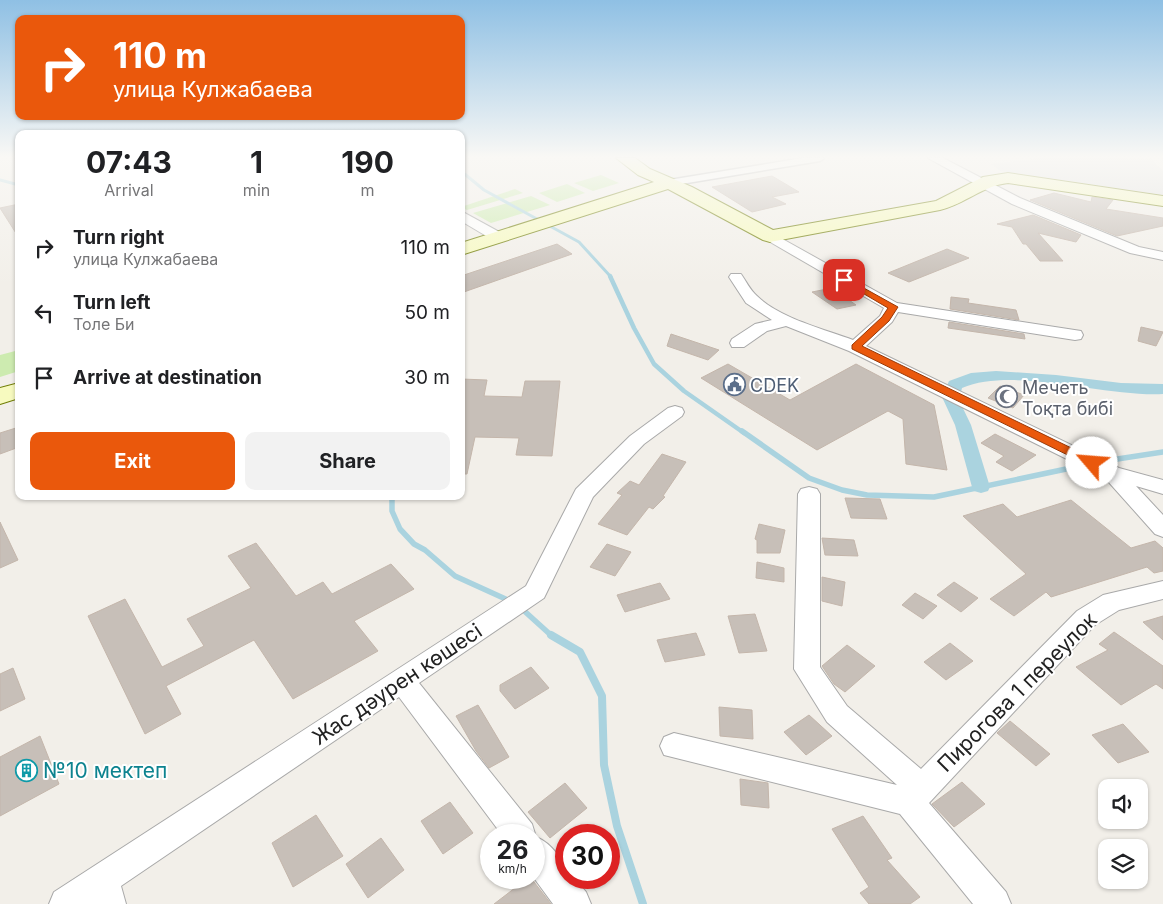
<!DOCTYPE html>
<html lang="en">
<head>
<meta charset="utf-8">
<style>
  body { margin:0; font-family:Inter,sans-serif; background:#f2f2f2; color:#202124; height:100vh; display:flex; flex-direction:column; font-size:19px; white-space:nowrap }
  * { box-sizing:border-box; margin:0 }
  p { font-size:16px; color:#757577 }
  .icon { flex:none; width:28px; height:28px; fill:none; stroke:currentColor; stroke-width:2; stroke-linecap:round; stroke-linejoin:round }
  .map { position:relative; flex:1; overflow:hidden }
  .drawer { position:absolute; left:15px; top:130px; width:450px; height:370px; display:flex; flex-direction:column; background:#fff; border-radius:10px; box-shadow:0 1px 4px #0004 }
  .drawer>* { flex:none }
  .guide { position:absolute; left:15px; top:15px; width:450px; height:105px; border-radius:10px; box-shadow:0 1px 4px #0004; background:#ea580c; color:#fff; overflow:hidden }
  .fabs { position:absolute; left:1098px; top:779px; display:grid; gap:10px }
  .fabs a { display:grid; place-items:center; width:50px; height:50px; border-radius:10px; background:#fff; box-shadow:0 1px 4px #0004; font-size:25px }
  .speed { position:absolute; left:480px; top:824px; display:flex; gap:10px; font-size:25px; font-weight:700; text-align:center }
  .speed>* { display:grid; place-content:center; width:65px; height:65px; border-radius:50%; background:#fff; box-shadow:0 1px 4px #0004; line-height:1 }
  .speed small { font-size:12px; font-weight:400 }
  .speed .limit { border:8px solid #d22; background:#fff; color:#111 }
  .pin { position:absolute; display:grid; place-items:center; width:42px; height:42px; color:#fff; margin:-21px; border-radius:10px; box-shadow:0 2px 8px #0006 }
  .me { position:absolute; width:55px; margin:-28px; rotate:297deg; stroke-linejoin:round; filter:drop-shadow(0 0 4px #0008) }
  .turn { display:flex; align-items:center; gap:18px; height:105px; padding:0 15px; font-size:22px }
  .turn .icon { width:65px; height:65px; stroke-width:2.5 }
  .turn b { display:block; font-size:35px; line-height:42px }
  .eta { display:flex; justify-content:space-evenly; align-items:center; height:85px; text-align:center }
  .eta b { font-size:30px; font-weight:700; line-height:35px }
  .primary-button { display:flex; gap:10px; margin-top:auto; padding:10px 15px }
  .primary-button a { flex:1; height:58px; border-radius:10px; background:#ea580c; color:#fff; font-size:20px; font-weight:700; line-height:58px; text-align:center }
  .primary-button a+a { background:#f2f2f2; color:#202124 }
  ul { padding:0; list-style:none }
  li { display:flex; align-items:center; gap:15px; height:65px; padding:0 15px }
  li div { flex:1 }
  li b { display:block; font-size:19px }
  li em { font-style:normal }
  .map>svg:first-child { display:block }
  .grass { fill:#cdebb0 }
  .parking { fill:#e2e2e2 }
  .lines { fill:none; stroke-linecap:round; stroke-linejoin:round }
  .stream-far3 { stroke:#aad3df; stroke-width:3 }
  .stream-far2 { stroke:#aad3df; stroke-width:4.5 }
  .stream-far1 { stroke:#aad3df; stroke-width:5.5 }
  .stream { stroke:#aad3df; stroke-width:8 }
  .canal { fill:#aad3df; fill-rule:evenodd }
  .building { fill:#c7bfb8; stroke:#c4b6ab }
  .pedestrian-casing { stroke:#a9a9a9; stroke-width:3 }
  .minor-casing { stroke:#a9a9a9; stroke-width:2 }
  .secondary-casing { stroke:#707d05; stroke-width:2 }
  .pedestrian { fill:#fff; fill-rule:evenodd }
  .minor { fill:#fff; fill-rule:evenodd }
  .secondary { fill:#f7fabf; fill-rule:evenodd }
  .route { fill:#ea580c; stroke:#983908 }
  .labels { text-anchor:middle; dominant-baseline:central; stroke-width:4; stroke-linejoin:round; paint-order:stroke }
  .service-label { font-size:18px; fill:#4e5e75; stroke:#fff; text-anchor:start }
  .worship-label { font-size:18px; fill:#5b616d; stroke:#fff; text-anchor:start }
  .near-street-label { font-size:21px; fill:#222; stroke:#fff }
  .near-culture-label { font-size:21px; fill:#0d838f; stroke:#fff; text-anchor:start }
</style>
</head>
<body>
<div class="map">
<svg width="1163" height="904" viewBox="0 0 1163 904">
  <rect width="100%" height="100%" fill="#f2efe9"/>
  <!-- grass -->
  <g class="grass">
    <path d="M601,175l18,8 -26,8 -19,-8z"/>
    <path d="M567,184l18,9 -28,9 -18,-9z"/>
    <path d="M515,189l8,4 -56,17 -6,-3z"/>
    <path d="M531,196l19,9 -59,18 -18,-10z"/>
    <path d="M19,350v21l-19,6v-22z"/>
  </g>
  <!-- parking -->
  <path class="parking" d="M1042,158l109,1 12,12v24l-163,-24 -9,-7z"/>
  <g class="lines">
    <!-- stream-far3 -->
    <g class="stream-far3">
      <path d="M461,171l23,19 95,52 32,35"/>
      <path d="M0,180l19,5"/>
    </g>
    <!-- stream-far2 -->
    <path class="stream-far2" d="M610,276l24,52 20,36 30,27 60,42"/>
    <!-- stream-far1 -->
    <g class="stream-far1">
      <path d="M742,431l67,47 33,12 25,5 67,2 151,-32"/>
      <path d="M1098,462l65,-10"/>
      <path d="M392,496v15l8,18 14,15 11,6 30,26 57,26"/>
      <path d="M521,608l32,29"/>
    </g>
    <!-- stream -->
    <path class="stream" d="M551,635l29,17 22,44 2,69 13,61 26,78"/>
    <!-- canal -->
    <path class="canal" d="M996,371l60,4 65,8 42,1v10c-59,3 -149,-28 -201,-6l-3,12 12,25 19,62 -2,4 -7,2 -7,-2 -2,-4 -17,-62 -13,-28 7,-16 22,-8z"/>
  </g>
  <!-- building -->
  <g class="building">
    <path d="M772,176l27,16 -27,5 14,7 -34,8 -40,-25z"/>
    <path d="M1054,193l37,9 1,-5 21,3 -7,9 57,9v8l-46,10 -87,-36z"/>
    <path d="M19,204v34l-19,-30z"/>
    <path d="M1033,215l48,20 -5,7 -38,-9 25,28h-23l-14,-17h-3l-11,-17 -15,-3z"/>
    <path d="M557,244l15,10 -111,39v-17z"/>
    <path d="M947,249l22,9 -60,24 -21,-9z"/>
    <path d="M832,288l24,17 -19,4 -25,-17z"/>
    <path d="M951,297l18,2 -1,4 48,7 3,10 -69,-11z"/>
    <path d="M949,322l75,12 1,5 -77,-11z"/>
    <path d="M1141,327l22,5 -7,14 -18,-5z"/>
    <path d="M671,334l48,16 -11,10 -41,-14z"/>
    <path d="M728,364l62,36 66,-36 78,41 13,65 -41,-6 -3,-45 -15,-8 -71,39 -116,-72z"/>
    <path d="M461,379l26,1 -3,16 38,1 3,-16h35l-8,75 -36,-1 3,-17 -44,-1 -8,37h-6z"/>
    <path d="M1000,386l24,9 -11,13 -25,-10z"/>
    <path d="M19,427v20l-19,7v-21z"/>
    <path d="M995,434l41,21 -24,16 -16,-9 8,-6 -23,-13z"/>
    <path d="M662,454l24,8 -23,34 2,1 -12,12 -4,-2 -22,28 -29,-11 24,-29 -5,-2 13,-12 9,4z"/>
    <path d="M845,498l35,1 7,20 -36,-1z"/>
    <path d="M1071,500l60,48 24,-7 8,7v23l-9,2 -7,-6 -96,30 -5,-5 -32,24 -24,-17 36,-25 -63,-58 40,-12 14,13z"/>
    <path d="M0,522l18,38 -18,8z"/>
    <path d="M759,524l26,6 -5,23h-23v-13l-2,-1z"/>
    <path d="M822,538l32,2 4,16 -33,-1z"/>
    <path d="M256,543l40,53 27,-14 9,12 59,-30 23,25 -60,32 24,30 -85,48 -39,-59 -88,46 15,28 -36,20 -57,-118 37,-17 37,68 42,-21 -17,-27 64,-31 -23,-32z"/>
    <path d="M607,544l24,8 -16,24 -25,-9z"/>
    <path d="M757,562l27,6v14l-28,-4z"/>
    <path d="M822,577l23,5 -3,24 -20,-5z"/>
    <path d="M954,582l24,16 -17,14 -24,-17z"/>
    <path d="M660,583l10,16 -45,13 -8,-17z"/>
    <path d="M915,593l22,13 -14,13 -21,-14z"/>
    <path d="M755,614l12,37 -28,2 -11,-37z"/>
    <path d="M1163,616v24l-20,-18z"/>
    <path d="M1114,632l49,34v23l-7,-5 -35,21 -45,-38 32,-17 -9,-6z"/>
    <path d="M696,633l9,22 -40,7 -8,-22z"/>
    <path d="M950,643l23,18 -27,19 -22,-18z"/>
    <path d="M847,645l28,21 -30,26 -11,-8 -12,-18z"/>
    <path d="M531,667l18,21 -34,21 -15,-18v-6z"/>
    <path d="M13,668l12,31 -25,12v-37z"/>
    <path d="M478,705l31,52 -20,11 -13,-17 -20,-35z"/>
    <path d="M719,707l33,3 1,29 -33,-3z"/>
    <path d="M809,715l23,21 -26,19 -22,-23z"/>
    <path d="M1010,721l40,33 -14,12 -39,-33z"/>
    <path d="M1123,724l26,28 -31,11 -26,-28z"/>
    <path d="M40,736l19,48 -59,32v-59z"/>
    <path d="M740,779l28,4 1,25 -28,-3z"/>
    <path d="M962,782l23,22 -31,23 -22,-23z"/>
    <path d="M565,783l22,25 -37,30 -22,-26z"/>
    <path d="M450,802l23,31 -30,21 -22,-33z"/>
    <path d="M316,815l27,41 -50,31 -21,-44z"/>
    <path d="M863,816l29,42 -5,2 33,37 -10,7h-41l-9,-11 9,-6 -37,-58z"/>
    <path d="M381,838l23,32 -36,28 -22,-34z"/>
    <path d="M528,878h3l20,26h-57z"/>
  </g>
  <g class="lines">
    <defs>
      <path id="pedestrian" d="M803,158h21l-4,3 -151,25 -4,-3 4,-3z"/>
      <g id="minor">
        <path d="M928,158h15l77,40 119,49 24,5v8l-33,-7 -118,-49z"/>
        <path d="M461,211l42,23 2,3 -7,4 -5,-1 -32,-19z"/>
        <path d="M770,232l127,71 184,28 2,4 -2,4 -6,1 -177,-28 -6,10 -26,24 253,122 44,12v14l-27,-8 27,29v22l-8,-3 -50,-56 -256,-127 -63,-25 -19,5 -23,16h-12l-2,-4 2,-4 23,-15 17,-4 -26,-17 -17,-26 2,-3h10c5,7 9,16 16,22 22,22 67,33 96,44l27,-24 4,-8 -119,-69 -2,-3 2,-3z"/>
        <path d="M675,406l7,2 2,4 -2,4 -38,28 -51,53 -49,101 -125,85 113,141 4,13c15,6 30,24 30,41h8l12,14 5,12h-38l-19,-26v-43h-32l-103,-138 -278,189 5,18h-77l5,-12 472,-306 50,-97 54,-53 38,-28z"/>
        <path d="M809,487l8,2 3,5v173l27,39 74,63 156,-158 26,-16 60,-14v18l-44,11 -24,15 -166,178 77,89 5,12h-38l-73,-90 -236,-59 -4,-9 4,-9 10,-4 223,52 -70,-63 -33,-53 4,-175 3,-5z"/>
      </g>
      <g id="secondary">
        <path d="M616,158h19l15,11 42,18 81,43 163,-29 47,-24 25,-4 155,23v10l-155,-23c-26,3 -43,21 -68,27l-170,32 -7,-2 -95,-51 -207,66v-12l193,-61 -16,-7z"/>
        <path d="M19,383v15l-19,6v-16z"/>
      </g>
    </defs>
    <!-- pedestrian casing -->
    <use href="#pedestrian" class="pedestrian-casing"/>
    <!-- minor casing -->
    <use href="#minor" class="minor-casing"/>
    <!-- secondary casing -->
    <use href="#secondary" class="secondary-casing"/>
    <!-- pedestrian -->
    <use href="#pedestrian" class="pedestrian"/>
    <!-- minor -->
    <use href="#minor" class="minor"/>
    <!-- secondary -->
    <use href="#secondary" class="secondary"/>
  </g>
  <!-- sky -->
  <linearGradient id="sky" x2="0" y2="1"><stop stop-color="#8fc0e4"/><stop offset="0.55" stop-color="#f9f8f5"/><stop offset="1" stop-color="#f9f8f5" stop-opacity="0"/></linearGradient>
  <rect width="1163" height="285" fill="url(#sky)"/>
  <!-- route -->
  <path class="route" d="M844,277l54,30 -9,14 -27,25 234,114 1,3 -1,2h-8l-236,-116v-4l30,-28 6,-9 -46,-27 -2,-1z"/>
  <!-- icons -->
  <defs>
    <symbol id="civic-ring" viewBox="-11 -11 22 22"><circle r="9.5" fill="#fff" stroke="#5c6f8a" stroke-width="1.5"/><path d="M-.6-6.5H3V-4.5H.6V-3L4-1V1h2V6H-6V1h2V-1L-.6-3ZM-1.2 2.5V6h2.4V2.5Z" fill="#5c6f8a"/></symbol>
    <symbol id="mosque-ring" viewBox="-11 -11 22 22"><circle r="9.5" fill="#fff" stroke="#6b7280" stroke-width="1.5"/><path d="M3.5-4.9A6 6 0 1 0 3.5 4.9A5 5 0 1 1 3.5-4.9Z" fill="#6b7280"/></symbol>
    <symbol id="building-ring" viewBox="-11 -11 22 22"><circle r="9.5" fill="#fff" stroke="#0f9aa8" stroke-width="1.5"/><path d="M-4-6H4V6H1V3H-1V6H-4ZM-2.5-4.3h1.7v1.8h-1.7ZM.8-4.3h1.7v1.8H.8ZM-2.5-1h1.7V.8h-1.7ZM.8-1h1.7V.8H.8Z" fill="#0f9aa8"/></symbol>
  </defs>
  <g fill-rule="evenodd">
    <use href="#civic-ring" x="722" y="372" width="25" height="25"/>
    <use href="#mosque-ring" x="994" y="384" width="25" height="25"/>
    <use href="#building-ring" x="14" y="758" width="25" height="25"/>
  </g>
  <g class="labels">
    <!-- service labels -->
    <g class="service-label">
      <text x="750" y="385">CDEK</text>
    </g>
    <!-- worship labels -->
    <g class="worship-label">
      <text x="1022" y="387">Мечеть<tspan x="1022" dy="21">Тоқта бибі</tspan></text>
    </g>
    <!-- near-street labels -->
    <g class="near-street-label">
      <text transform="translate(397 684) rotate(-34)">Жас дәурен көшесі</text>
      <text transform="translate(1017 692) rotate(-45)">Пирогова 1 переулок</text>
    </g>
    <!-- near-culture labels -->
    <g class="near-culture-label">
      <text x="43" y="770">№10 мектеп</text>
    </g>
  </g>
</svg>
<div class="fabs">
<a><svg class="icon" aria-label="sound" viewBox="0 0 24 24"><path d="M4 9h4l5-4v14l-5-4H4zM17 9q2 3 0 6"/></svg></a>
<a><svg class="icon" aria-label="layers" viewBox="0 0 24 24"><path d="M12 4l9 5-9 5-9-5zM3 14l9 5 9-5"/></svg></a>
</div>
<div class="speed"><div>26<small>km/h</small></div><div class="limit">30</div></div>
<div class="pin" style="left:844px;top:280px;background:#d93025"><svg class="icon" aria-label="arrive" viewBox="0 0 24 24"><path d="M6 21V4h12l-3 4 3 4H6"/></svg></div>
<svg class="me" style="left:1092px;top:463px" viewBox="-20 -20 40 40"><circle r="19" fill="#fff"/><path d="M0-13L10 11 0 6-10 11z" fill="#ea580c"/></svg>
<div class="guide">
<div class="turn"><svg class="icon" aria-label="right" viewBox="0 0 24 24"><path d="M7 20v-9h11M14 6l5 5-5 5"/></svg><div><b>110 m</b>улица Кулжабаева</div></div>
</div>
<section class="drawer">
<div class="eta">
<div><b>07:43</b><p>Arrival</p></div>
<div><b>1</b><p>min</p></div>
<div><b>190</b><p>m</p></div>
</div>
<ul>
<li><svg class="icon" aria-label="right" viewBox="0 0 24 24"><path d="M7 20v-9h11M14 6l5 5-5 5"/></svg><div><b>Turn right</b><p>улица Кулжабаева</p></div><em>110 m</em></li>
<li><svg class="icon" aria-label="left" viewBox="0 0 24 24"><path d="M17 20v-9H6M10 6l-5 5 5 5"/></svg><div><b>Turn left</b><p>Толе Би</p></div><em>50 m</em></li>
<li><svg class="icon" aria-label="arrive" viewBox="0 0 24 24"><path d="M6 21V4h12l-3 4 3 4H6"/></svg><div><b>Arrive at destination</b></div><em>30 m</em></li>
</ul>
<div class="primary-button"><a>Exit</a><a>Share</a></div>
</section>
</div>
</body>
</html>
